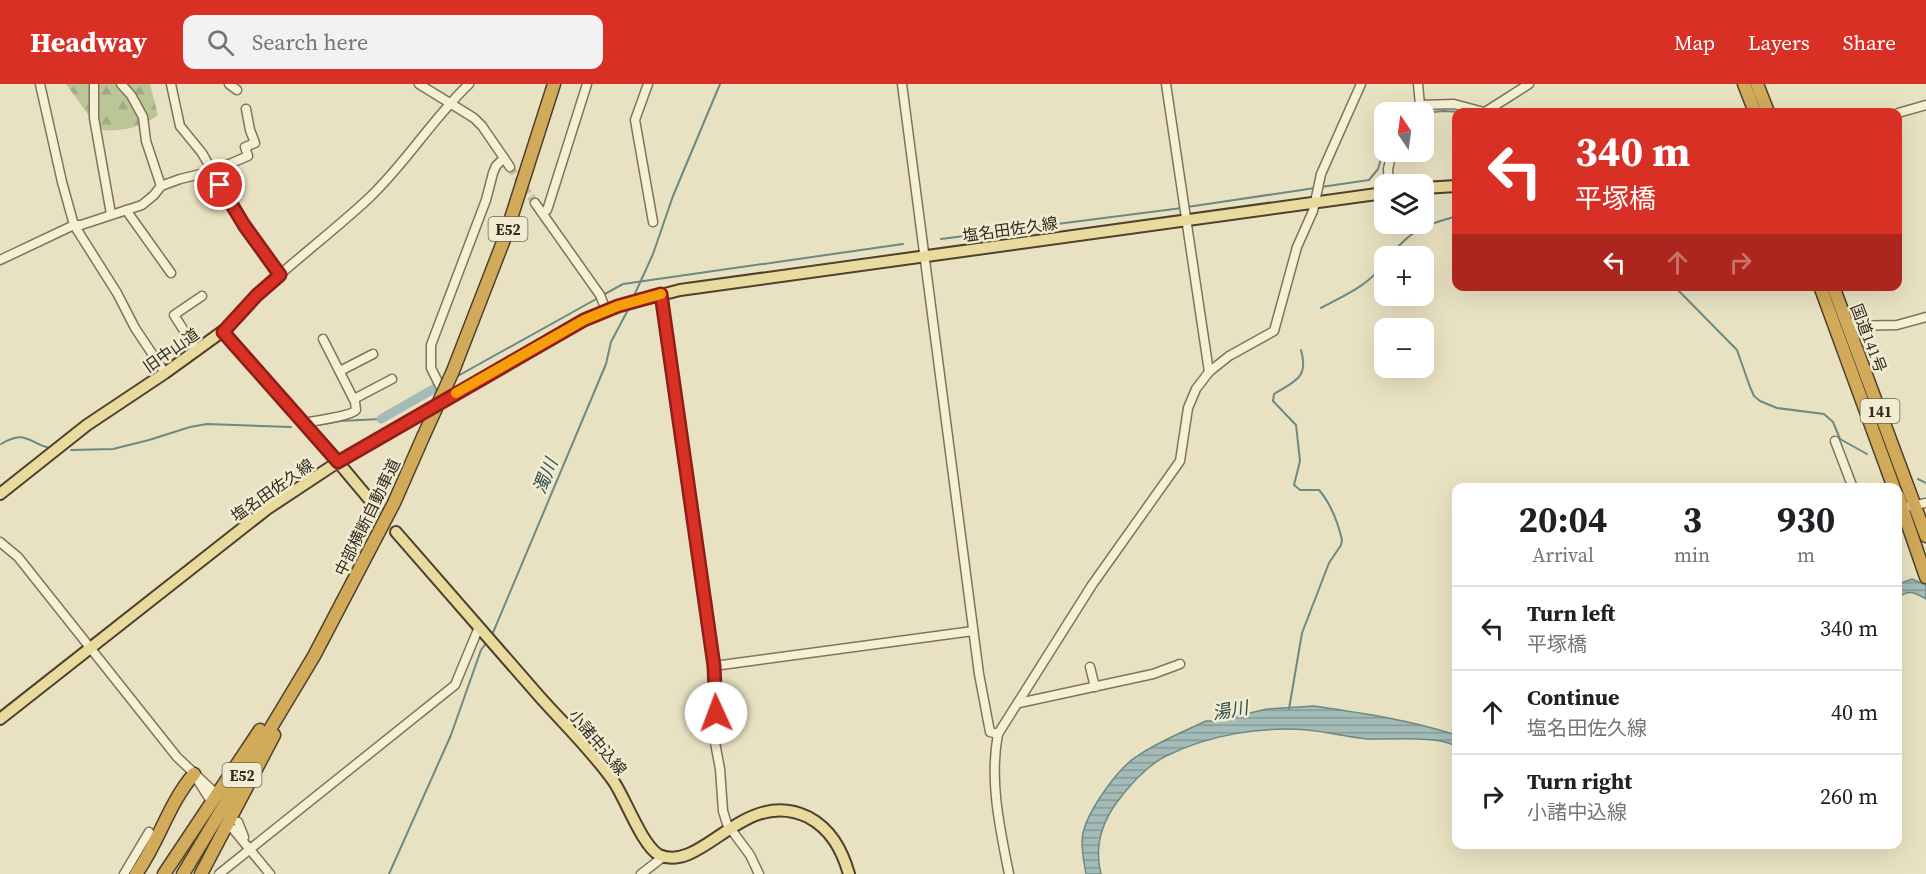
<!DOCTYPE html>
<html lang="en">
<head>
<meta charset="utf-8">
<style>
  body { margin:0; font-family:"Source Serif 4","Noto Sans JP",serif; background:#f2f2f2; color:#202124; height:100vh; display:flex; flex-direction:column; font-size:22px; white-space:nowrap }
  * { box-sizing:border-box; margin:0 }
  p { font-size:20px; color:#757577 }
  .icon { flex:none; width:33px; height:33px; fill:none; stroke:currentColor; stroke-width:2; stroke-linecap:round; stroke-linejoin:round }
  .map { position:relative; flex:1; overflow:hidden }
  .details { position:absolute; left:1452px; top:399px; width:450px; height:366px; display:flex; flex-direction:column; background:#fff; border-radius:12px; box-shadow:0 6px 24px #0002 }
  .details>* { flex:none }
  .guide { position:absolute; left:1452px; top:24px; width:450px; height:183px; border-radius:12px; box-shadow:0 6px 24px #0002; background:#d93025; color:#fff; overflow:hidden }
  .needle { width:39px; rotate:347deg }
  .tools { position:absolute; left:1374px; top:18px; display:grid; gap:12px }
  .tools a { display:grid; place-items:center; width:60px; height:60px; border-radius:12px; background:#fff; box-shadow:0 6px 24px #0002; font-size:30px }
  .pin { position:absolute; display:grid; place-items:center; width:51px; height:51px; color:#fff; margin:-26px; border:3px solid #fff; border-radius:50%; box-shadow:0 2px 6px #0007 }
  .me { position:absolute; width:66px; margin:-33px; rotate:358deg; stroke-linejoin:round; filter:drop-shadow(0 0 4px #0008) }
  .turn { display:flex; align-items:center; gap:21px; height:126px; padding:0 24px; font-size:27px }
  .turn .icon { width:78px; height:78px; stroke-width:2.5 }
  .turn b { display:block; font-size:42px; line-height:51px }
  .lanes { display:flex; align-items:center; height:57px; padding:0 24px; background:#0003; justify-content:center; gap:30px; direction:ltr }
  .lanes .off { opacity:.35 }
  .eta { display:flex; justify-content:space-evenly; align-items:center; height:102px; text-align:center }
  .eta b { font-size:36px; font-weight:700; line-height:42px }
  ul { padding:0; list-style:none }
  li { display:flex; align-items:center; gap:18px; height:84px; padding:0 24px; border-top:2px solid #e0e0e0 }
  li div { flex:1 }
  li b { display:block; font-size:22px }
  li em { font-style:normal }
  header { display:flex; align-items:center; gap:36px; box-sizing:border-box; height:84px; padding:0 30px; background:#d93025; color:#fff }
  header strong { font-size:28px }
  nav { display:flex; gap:33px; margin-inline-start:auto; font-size:21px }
  .search { width:420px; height:54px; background:#f2f2f2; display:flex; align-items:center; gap:15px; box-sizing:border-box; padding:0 21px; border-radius:12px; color:#757577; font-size:22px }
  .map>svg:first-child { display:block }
  .forest { fill:url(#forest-firs) }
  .water { fill:url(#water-rules); stroke:#6c8985; stroke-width:1.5 }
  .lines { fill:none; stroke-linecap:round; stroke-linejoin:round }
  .stream { stroke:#6c8985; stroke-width:2 }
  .canal { stroke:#a4bcb8; stroke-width:9 }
  .minor-tunnel { stroke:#c4bda1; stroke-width:8; stroke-dasharray:8 4; stroke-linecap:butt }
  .major-tunnel { stroke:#c4bda1; stroke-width:10; stroke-dasharray:10 5; stroke-linecap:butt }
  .minor-casing { stroke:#81735b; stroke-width:11 }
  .major-casing { stroke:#4f412f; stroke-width:14 }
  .highway-casing { stroke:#4f412f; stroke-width:15 }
  .minor { stroke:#f5efd4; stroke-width:8 }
  .major { stroke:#e9da9d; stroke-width:10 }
  .highway { stroke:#d1aa5a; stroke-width:12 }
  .highway-bridge-casing { stroke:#4f412f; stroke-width:15; stroke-linecap:butt }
  .highway-bridge { stroke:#d1aa5a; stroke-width:12 }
  .route-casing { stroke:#8d1f18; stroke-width:15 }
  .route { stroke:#d93025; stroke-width:10 }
  .slow { stroke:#f59e0b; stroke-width:10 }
  .labels { text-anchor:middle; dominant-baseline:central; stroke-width:5; stroke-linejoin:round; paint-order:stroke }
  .shield { fill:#f1ebd1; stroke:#6b6454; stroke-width:1.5 }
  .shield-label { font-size:15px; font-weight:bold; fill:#322a1e }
  .street-label { font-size:16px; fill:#322a1e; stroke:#f1ebd1 }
  .water-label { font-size:18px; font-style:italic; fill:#2e4f50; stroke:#f1ebd1 }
</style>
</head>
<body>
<header>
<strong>Headway</strong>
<div class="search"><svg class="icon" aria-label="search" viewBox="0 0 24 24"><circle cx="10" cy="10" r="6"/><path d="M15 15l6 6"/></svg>Search here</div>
<nav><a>Map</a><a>Layers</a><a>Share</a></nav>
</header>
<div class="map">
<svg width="1926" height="790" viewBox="0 0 1926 790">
  <defs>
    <pattern id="forest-firs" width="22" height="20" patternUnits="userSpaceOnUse" patternTransform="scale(1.5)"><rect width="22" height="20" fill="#bbc697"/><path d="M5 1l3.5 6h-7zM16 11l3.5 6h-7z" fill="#a1aa82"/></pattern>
    <pattern id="water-rules" width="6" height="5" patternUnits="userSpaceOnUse" patternTransform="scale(1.5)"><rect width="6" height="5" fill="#a4bcb8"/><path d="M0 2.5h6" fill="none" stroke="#869995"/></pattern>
  </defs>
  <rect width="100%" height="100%" fill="#e9e2c2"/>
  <!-- forest -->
  <path class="forest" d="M66,0h84l8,31c-15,13 -40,17 -59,15z"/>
  <!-- water -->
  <g class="water">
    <path d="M1912,495l14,6v14c-12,-7 -17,-10 -28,-1v-14z"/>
    <path d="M1314,622c48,7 96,14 142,29v12c-14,-12 -68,-7 -89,-8 -20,-2 -39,-7 -59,-9 -47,-4 -99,5 -142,26 -18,9 -37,30 -49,46 -16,22 -23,45 -16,72h-15c-2,-13 -6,-28 -3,-41 5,-22 34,-64 53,-76 21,-15 47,-25 70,-36h10l51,-12z"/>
  </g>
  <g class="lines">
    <!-- stream -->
    <g class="stream">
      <path d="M1424,29l19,-2 18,1"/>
      <path d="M1321,103l48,-7 9,-11 6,-20"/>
      <path d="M1187,123l128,-19"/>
      <path d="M941,155l241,-31"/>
      <path d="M1390,172c20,-25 34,-31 64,-39l2,-3"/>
      <path d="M1674,202l63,64 13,37 4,9 6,5 17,7 47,6 9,8 7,17 27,15"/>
      <path d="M603,211l20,-11 280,-40"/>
      <path d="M633,214l20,-44 20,-58 47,-112"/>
      <path d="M1321,224c22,-12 49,-23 63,-45"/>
      <path d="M456,293l142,-79"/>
      <path d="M319,341l21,-4 41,-2"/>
      <path d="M1,360c25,-15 27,-1 49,4"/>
      <path d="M71,366l42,-1 36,-9 41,-13 17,-3 84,3"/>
      <path d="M1918,395l8,4"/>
      <path d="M492,551l114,-271 5,-22 19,-36"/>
      <path d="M1289,625l13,-76 27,-70 12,-18 1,-5c-4,-17 -11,-36 -23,-50h-19l-6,-5 6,-24 -4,-36 -23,-24 1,-7c21,-13 35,-16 27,-44"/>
      <path d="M389,790l62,-139 30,-85 6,-8"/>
    </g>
    <!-- canal -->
    <path class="canal" d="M381,335l56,-32"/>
    <!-- minor-tunnel -->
    <path class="minor-tunnel" d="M510,83l25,36"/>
    <!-- major-tunnel -->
    <path class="major-tunnel" d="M374,421l22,27"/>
    <defs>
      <g id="minor">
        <path d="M40,0l22,98 12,43 43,68 18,35 30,45"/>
        <path d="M94,0v34l17,96"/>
        <path d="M121,0l10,11 12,22 3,24 15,45"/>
        <path d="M171,0l9,42 22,27 26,46 52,76"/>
        <path d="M229,0l8,6"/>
        <path d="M419,0l55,34 8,8 22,32 -8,8 -3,7 -7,27 -55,145v23l14,28"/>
        <path d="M648,0l-13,36 18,102"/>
        <path d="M902,0l77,590 11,58 8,2"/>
        <path d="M1166,0l43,288"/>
        <path d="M1418,0l2,21 34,-1 30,8"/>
        <path d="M1485,28l44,-28"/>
        <path d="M1898,29l28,-8"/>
        <path d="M504,74l6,9"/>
        <path d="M1389,100l-1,-15 4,-17"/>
        <path d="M535,119l65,92 6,15"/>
        <path d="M126,126l45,63"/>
        <path d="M542,129l5,-3 2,-6 38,-120"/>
        <path d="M0,176l74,-35h7l61,-20 12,-10 7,-9 19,-7 33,-8 35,-15 -3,-9 10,-4 -5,-13 -4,-21"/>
        <path d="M661,210l53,372 3,40 -4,26 7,37 3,42 4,13 23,31 9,19"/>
        <path d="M1847,242l50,-1 29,-8"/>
        <path d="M223,247c42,-50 98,-88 146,-133 37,-35 64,-80 100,-114"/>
        <path d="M197,267l-23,-36 28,-19"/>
        <path d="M340,287l33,-17"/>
        <path d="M354,315l38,-20"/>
        <path d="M303,339c11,-2 48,-7 53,-13l-1,-8 -32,-63"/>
        <path d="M1835,357l18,47"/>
        <path d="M1909,422l17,-3"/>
        <path d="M0,458l18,15 159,200 36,34"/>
        <path d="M714,582l259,-35"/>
        <path d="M1090,583l5,20"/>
        <path d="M1019,619l134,-29 27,-10"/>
        <path d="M197,695l12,19"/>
        <path d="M238,738l6,15"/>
        <path d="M233,745l37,45"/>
        <path d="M124,790l25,-42"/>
        <path d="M219,790l236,-189 24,-58"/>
        <path d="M641,790l22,-17"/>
        <path d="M1009,790c-9,-45 -20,-94 -11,-140l94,-149 88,-124 8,-53 8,-19 13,-17 20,-16 45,-25 23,-84 16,-36 8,-37 40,-90"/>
      </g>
      <g id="major">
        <path d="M1424,104l32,-2"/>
        <path d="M0,410l87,-69 78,-52 58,-42 115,131 36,43"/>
        <path d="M396,448c48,55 96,110 143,164 25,28 54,56 75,86 12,18 28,63 45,73 44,19 84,-69 149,-38 23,12 34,33 41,57"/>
        <path d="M0,635l267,-210 71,-47 246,-142 34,-14 62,-16 704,-97"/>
      </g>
      <g id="highway">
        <path d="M1744,0l11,28"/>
        <path d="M1757,0l11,28"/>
        <path d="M1820,202l74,202"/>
        <path d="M1833,202l93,250"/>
        <path d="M453,287l52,-134 49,-153"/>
        <path d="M1898,412l28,81"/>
        <path d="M136,790c23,-32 32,-70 58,-100"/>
        <path d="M164,790l96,-144"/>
        <path d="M183,790l131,-218 80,-153 29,-66"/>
        <path d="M201,790l73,-139"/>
      </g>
    </defs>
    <!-- minor casing -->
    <use href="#minor" class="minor-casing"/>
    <!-- major casing -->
    <use href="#major" class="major-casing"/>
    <!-- highway casing -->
    <use href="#highway" class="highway-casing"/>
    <!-- minor -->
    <use href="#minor" class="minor"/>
    <!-- major -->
    <use href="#major" class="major"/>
    <!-- highway -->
    <use href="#highway" class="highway"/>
    <defs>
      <path id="highway-bridge" d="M423,353l30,-66"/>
    </defs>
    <!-- highway-bridge casing -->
    <use href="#highway-bridge" class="highway-bridge-casing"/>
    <!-- highway-bridge -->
    <use href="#highway-bridge" class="highway-bridge"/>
  </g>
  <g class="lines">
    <defs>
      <path id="route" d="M220,101l24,40 36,50 -23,20 -34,37 115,130 246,-142 34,-14 43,-12 53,372 2,47"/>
    </defs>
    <!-- route casing -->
    <use href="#route" class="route-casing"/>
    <!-- route -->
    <use href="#route" class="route"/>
    <!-- slow -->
    <path class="slow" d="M456,309l128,-73 34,-14 43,-12"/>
  </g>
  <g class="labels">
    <!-- shield labels -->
    <g class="shield">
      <rect x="488.5" y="133" width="39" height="24" rx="4.5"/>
      <rect x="1860.5" y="315" width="39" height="24" rx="4.5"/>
      <rect x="222.5" y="679" width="39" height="24" rx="4.5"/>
    </g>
    <g class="shield-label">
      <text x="508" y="145">E52</text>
      <text x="1880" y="327">141</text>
      <text x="242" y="691">E52</text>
    </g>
    <!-- street labels -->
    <g class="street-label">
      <text transform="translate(1010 145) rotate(-8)">塩名田佐久線</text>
      <text transform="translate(1869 254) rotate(69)">国道141号</text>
      <text transform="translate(171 266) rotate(-35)">旧中山道</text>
      <text transform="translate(272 406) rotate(-35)">塩名田佐久線</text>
      <text transform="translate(367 433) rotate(-64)">中部横断自動車道</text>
      <text transform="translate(598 658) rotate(50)">小諸中込線</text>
    </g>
    <!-- water labels -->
    <g class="water-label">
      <text transform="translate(545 392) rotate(-68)">濁川</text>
      <text transform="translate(1230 626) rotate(-10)">湯川</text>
    </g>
  </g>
</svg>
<div class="tools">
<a><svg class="needle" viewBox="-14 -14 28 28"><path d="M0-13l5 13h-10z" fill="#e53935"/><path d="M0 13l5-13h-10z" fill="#757577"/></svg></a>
<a><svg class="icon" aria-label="layers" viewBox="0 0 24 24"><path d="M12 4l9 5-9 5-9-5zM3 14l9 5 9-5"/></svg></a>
<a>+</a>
<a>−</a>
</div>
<div class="pin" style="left:220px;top:101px;background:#d93025"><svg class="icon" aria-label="arrive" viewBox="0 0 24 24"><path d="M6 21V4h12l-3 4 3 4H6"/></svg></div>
<svg class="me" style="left:716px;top:629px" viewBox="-20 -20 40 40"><circle r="19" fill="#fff"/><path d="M0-13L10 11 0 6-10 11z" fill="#d93025"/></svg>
<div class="guide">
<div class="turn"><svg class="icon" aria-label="left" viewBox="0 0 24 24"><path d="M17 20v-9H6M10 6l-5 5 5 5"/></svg><div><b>340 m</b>平塚橋</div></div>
<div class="lanes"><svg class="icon" aria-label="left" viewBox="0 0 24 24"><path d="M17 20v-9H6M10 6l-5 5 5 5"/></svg><svg class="icon off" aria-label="ahead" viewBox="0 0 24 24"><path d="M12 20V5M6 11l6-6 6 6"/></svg><svg class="icon off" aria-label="right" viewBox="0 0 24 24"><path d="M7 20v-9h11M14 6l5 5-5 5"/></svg></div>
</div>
<section class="details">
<div class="eta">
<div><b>20:04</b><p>Arrival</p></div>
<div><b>3</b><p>min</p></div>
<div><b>930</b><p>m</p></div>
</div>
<ul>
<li><svg class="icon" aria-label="left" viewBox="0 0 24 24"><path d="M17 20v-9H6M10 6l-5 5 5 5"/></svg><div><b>Turn left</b><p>平塚橋</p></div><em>340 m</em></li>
<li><svg class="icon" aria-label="ahead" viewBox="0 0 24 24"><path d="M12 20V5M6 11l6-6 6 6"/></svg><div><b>Continue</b><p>塩名田佐久線</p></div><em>40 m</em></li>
<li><svg class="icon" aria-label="right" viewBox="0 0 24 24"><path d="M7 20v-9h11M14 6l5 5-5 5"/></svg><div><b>Turn right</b><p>小諸中込線</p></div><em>260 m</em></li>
</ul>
</section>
</div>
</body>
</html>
